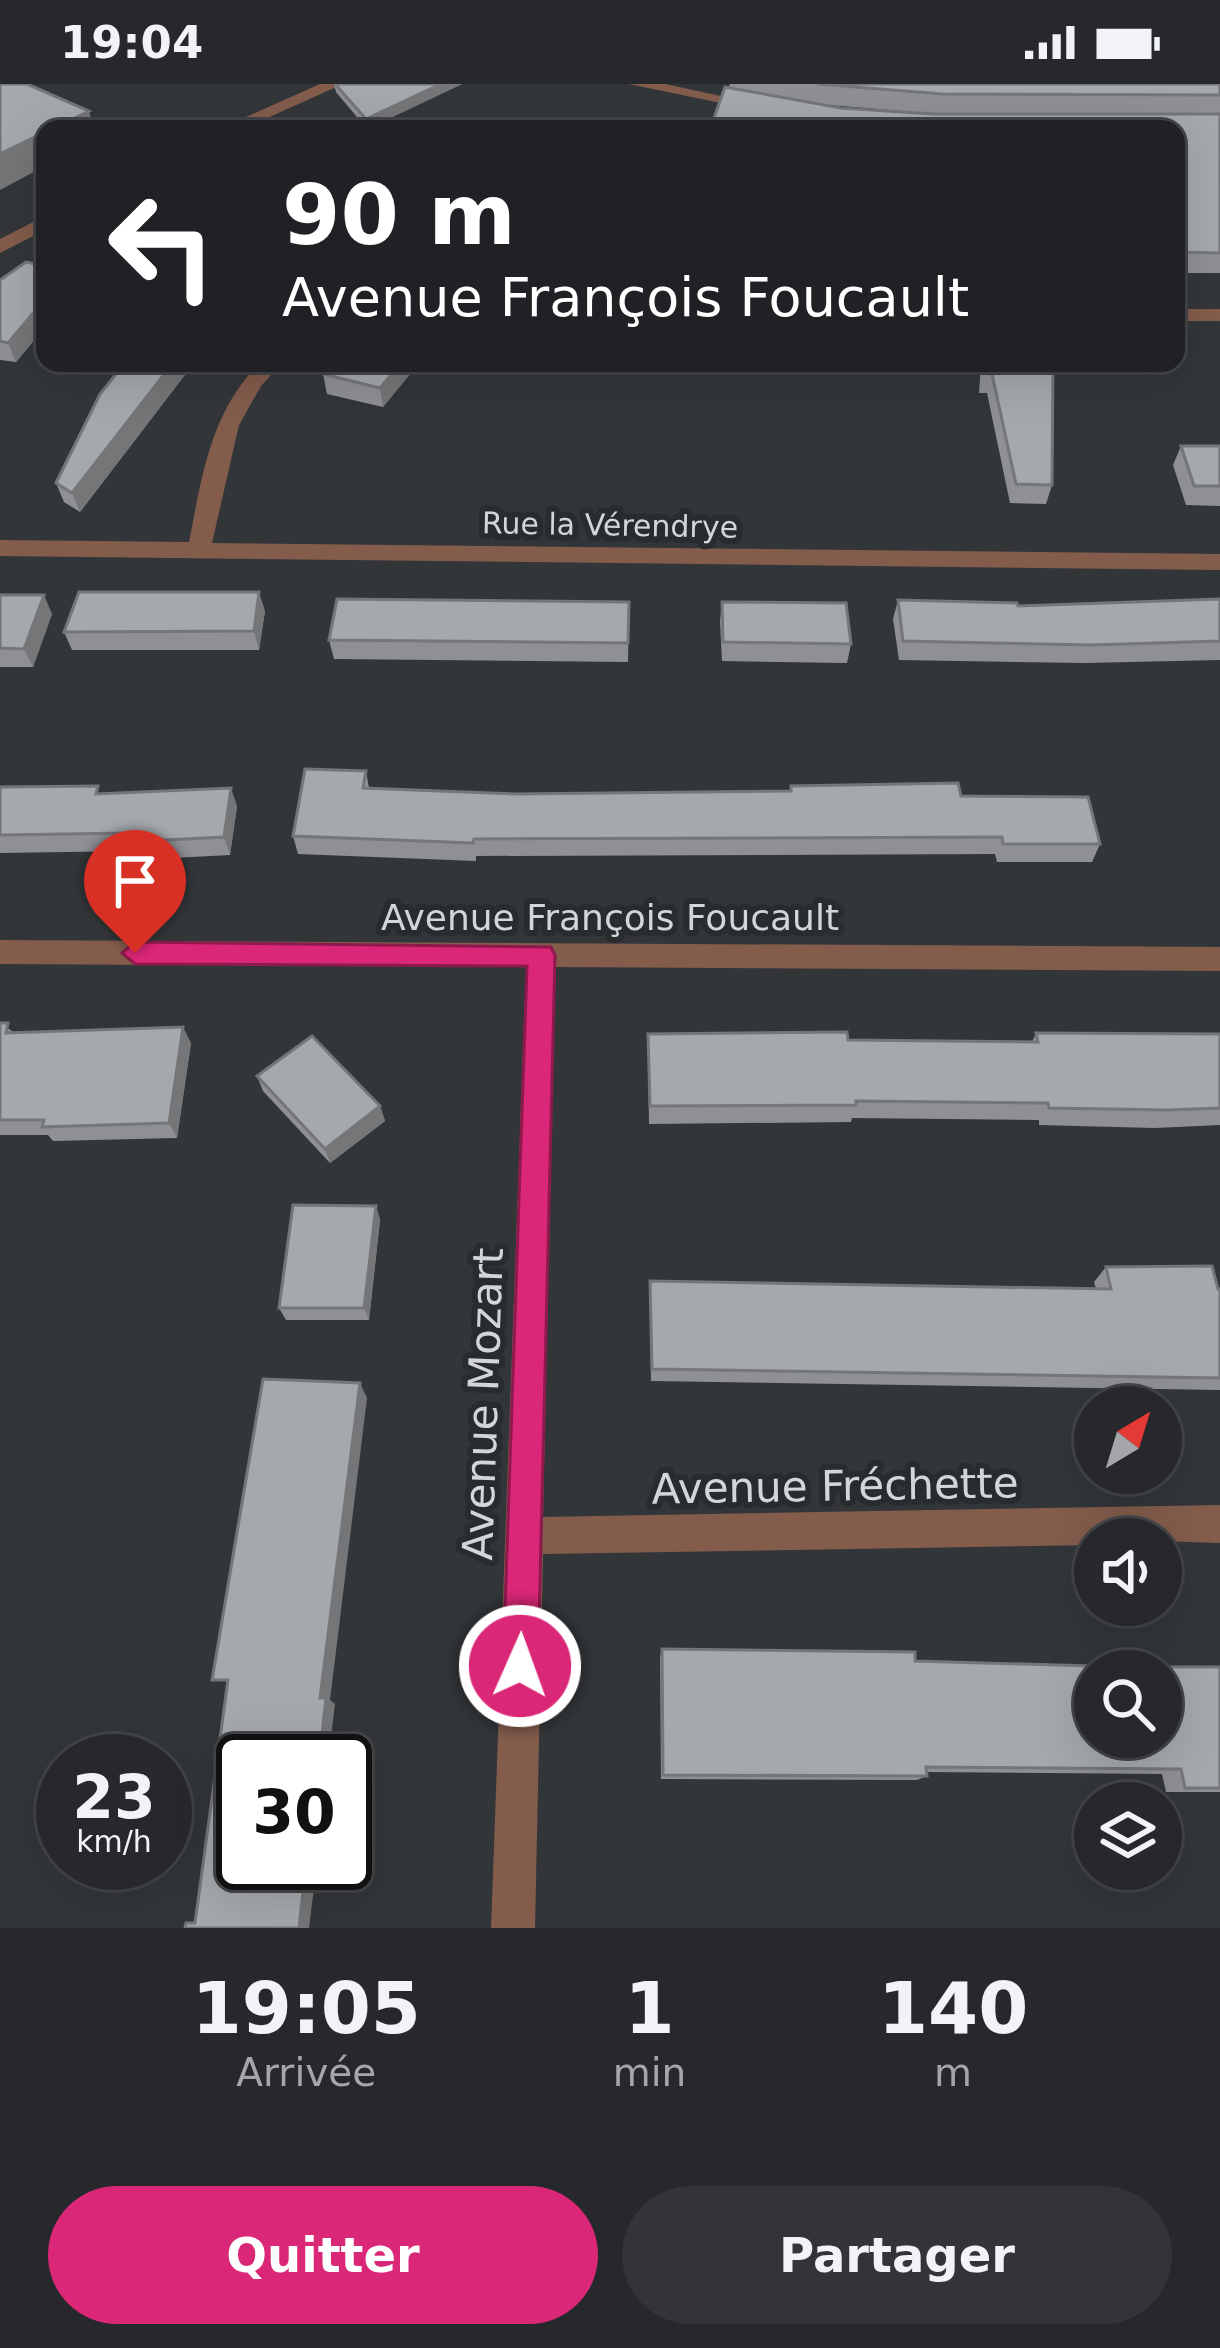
<!DOCTYPE html>
<html lang="fr">
<head>
<meta charset="utf-8">
<style>
  body { margin:0; font-family:"DejaVu Sans",sans-serif; background:#323437; color:#f1f3f6; height:100vh; display:flex; flex-direction:column; font-size:45px; white-space:nowrap }
  * { box-sizing:border-box; margin:0 }
  p { font-size:39px; color:#a4a6a9 }
  .icon { flex:none; width:66px; height:66px; fill:none; stroke:currentColor; stroke-width:2; stroke-linecap:round; stroke-linejoin:round }
  .map { position:relative; height:1844px; overflow:hidden }
  .details { display:flex; flex-direction:column; background:#26282b; flex:1 }
  .details>* { flex:none }
  .hud { position:absolute; left:36px; top:36px; width:1149px; height:252px; border-radius:24px; box-shadow:0 12px 48px #0002,0 0 0 3px #424447; background:#202124; color:#fff; overflow:hidden }
  .needle { width:78px; rotate:38deg }
  .tools { position:absolute; left:1074px; top:1302px; display:grid; gap:24px }
  .tools a { display:grid; place-items:center; width:108px; height:108px; border-radius:50%; background:#26282b; box-shadow:0 12px 48px #0002,0 0 0 3px #424447; font-size:60px }
  .speed { position:absolute; left:36px; top:1650px; display:flex; gap:24px; font-size:60px; font-weight:700; text-align:center }
  .speed>* { display:grid; place-content:center; width:156px; height:156px; border-radius:50%; background:#26282b; box-shadow:0 12px 48px #0002,0 0 0 3px #424447; line-height:1 }
  .speed small { font-size:30px; font-weight:400 }
  .speed .limit { border:6px solid #111; border-radius:18px; background:#fff; color:#111 }
  .pin { position:absolute; display:grid; place-items:center; width:102px; height:102px; color:#fff; margin:-123px -51px; border-radius:50% 50% 50% 0; rotate:-45deg; box-shadow:0 0 12px #0007 }
  .pin .icon { rotate:45deg }
  .me { position:absolute; width:132px; margin:-66px; rotate:2deg; stroke-linejoin:round; filter:drop-shadow(0 0 9px #0008) }
  .turn { display:flex; align-items:center; gap:42px; height:252px; padding:0 48px; font-size:54px }
  .turn .icon { width:156px; height:156px; stroke-width:2.5 }
  .turn b { display:block; font-size:84px; line-height:102px }
  .eta { display:flex; justify-content:space-evenly; align-items:center; height:204px; text-align:center }
  .eta b { font-size:72px; font-weight:700; line-height:84px }
  .button { display:flex; gap:24px; margin-top:auto; padding:24px 48px }
  .button a { flex:1; height:138px; border-radius:72px; background:#db2777; color:#fff; font-size:48px; font-weight:700; line-height:138px; text-align:center }
  .button a+a { background:#323437; color:#f1f3f6 }
  .status { display:flex; justify-content:space-between; align-items:center; height:84px; padding:0 60px; background:#26282b; direction:ltr }
  .status svg { height:33px; fill:currentColor }
  .map>svg:first-child { display:block }
  .lines { fill:none; stroke-linecap:round; stroke-linejoin:round }
  .minor { fill:#835c4c; fill-rule:evenodd }
  .wall { fill:#8e9094; fill-rule:evenodd }
  .shaded-wall { fill:#747678 }
  .building { fill:#a5a8ac; stroke:#747678; stroke-width:3; fill-rule:evenodd }
  .route { fill:#db2777; stroke:#8e194d; stroke-width:3 }
  .labels { text-anchor:middle; dominant-baseline:central; stroke-width:12; stroke-linejoin:round; paint-order:stroke }
  .far-street-label { font-size:30px; fill:#d3d5d7; stroke:#292c2f }
  .street-label { font-size:36px; fill:#d3d5d7; stroke:#292c2f }
  .near-street-label { font-size:42px; fill:#d3d5d7; stroke:#292c2f }
</style>
</head>
<body>
<div class="status"><b>19:04</b><svg viewBox="0 0 49 12"><path d="M0 12V9h3v3zM5 12V6h3v6zM10 12V3h3v9zM15 12V0h3v12zM26 1h20v11H26zM47 4h2v5h-2z"/></svg></div>
<div class="map">
<svg width="1220" height="1844" viewBox="0 0 1220 1844">
  <rect width="100%" height="100%" fill="#333639"/>
  <g class="lines">
    <!-- minor -->
    <g class="minor">
      <path d="M320,0h23l-100,45h-24z"/>
      <path d="M629,0h36l103,22 -9,5z"/>
      <path d="M45,132v14l-45,23v-14z"/>
      <rect x="1176" y="225" width="44" height="12"/>
      <path d="M260,279h22l-21,23 -22,39 -27,118 1008,11v16l-1220,-14v-16l189,2c13,-65 21,-130 71,-179z"/>
      <path d="M0,856l1220,7v24l-665,-4 -12,550 677,-12v38l-125,-4v6l-552,9 -8,374h-44l35,-961 -526,-3z"/>
    </g>
  </g>
  <!-- wall -->
  <g class="wall">
    <path d="M334,0h128l-95,45 -31,-37z"/>
    <path d="M730,0h490v189h-44v-144h-466zM817,20l122,10 -98,-6z"/>
    <path d="M45,182v61l-29,35 -16,-2v-80z"/>
    <path d="M125,279h69l-114,149 -16,-10 -8,-19z"/>
    <path d="M333,279h86l-36,44 -56,-13 -4,-20z"/>
    <path d="M981,279h72l-1,122 -6,19 -36,-1 -23,-110h-8z"/>
    <path d="M1181,362h39v60l-34,-1 -13,-40z"/>
    <path d="M0,511l52,19 -19,53h-33z"/>
    <path d="M1220,515v61l-135,3 -186,-3 -6,-41 5,-19 120,6z"/>
    <path d="M629,518l-1,60 -294,-3 -5,-19z"/>
    <path d="M722,518l129,42 -4,19 -125,-2 -2,-40z"/>
    <path d="M265,527l-6,39h-187l-8,-18z"/>
    <path d="M366,687l3,17 146,6 275,-3 1,-5 170,10 139,48 -8,18h-95l-2,-8 -519,2v5l-178,-7 -5,-18z"/>
    <path d="M0,703l237,19 -7,49 -95,5 -4,-9 -131,2z"/>
    <path d="M0,939l15,10 176,10 -14,95 -124,3 -5,-6h-48z"/>
    <path d="M1036,949l184,1v91l-65,3 -116,-3v-5l-187,-2 -1,4 -202,2 -1,-90 200,6 184,2z"/>
    <path d="M257,992l123,30 5,15 -55,42 -67,-72z"/>
    <path d="M376,1122l4,14 -11,100h-83l-7,-12z"/>
    <path d="M1106,1183l114,22v101l-569,-9 -1,-100 446,8 -2,-7z"/>
    <path d="M662,1565l253,12 212,6h93v125h-54l-4,-18 -235,-2v4l-10,4 -256,-1 -1,-122z"/>
  </g>
  <!-- shaded-wall -->
  <g class="shaded-wall">
    <path d="M441,0h21l-95,45 -1,-10z"/>
    <path d="M89,27l5,18h-42z"/>
    <path d="M45,48v34l-45,24v-36z"/>
    <path d="M45,215v28l-29,35 -8,-19z"/>
    <path d="M173,279h21l-114,149 -8,-19z"/>
    <path d="M401,279h18l-36,44 -3,-19z"/>
    <path d="M259,508l6,19 -6,39 -5,-19z"/>
    <path d="M44,511l8,19 -19,53 -9,-18z"/>
    <path d="M231,704l6,18 -7,49 -6,-18z"/>
    <path d="M183,943l8,16 -14,95 -8,-15z"/>
    <path d="M380,1022l5,15 -55,42 -5,-14z"/>
    <path d="M376,1122l4,14 -11,100 -5,-12z"/>
    <path d="M360,1299l7,15 -37,302 5,4 -7,57h-9l1,-63z"/>
    <path d="M306,1779h11l-8,65h-10z"/>
  </g>
  <!-- building -->
  <g class="building">
    <path d="M0,0h27l62,27 -37,18h-7v3l-45,22z"/>
    <path d="M335,0h106l-75,35z"/>
    <path d="M817,0h403v11l-277,-1z"/>
    <path d="M725,3l116,21 92,6h287v139l-44,-1v-123h-466z"/>
    <path d="M26,178l19,4v33l-37,44 -8,-2v-61z"/>
    <path d="M125,279h48l-101,130 -16,-10 44,-89z"/>
    <path d="M333,279h68l-21,25 -57,-14z"/>
    <path d="M985,279h68l-1,122 -36,-1 -24,-110 -8,-1z"/>
    <path d="M1181,362h39v40h-26z"/>
    <path d="M79,508h180l-5,39 -190,1z"/>
    <path d="M0,511h44l-20,54 -24,-1z"/>
    <path d="M337,515l292,3 -1,41 -299,-3z"/>
    <path d="M1220,515v42l-128,4 -189,-4 -5,-41 119,3 1,3z"/>
    <path d="M722,518l124,1 5,41 -128,-2z"/>
    <path d="M305,685l61,2 -3,17 152,6 276,-3v-5l167,-3 3,13 127,1 12,47h-97l-1,-7 -528,2 -1,4 -180,-7z"/>
    <path d="M98,702l-2,8 135,-6 -7,49 -97,5 1,-9 -128,2v-48z"/>
    <path d="M0,939h8l-2,10 177,-6 -14,96 -127,4 2,-7h-44z"/>
    <path d="M847,948l1,8 190,2 -2,-9 184,1v74l-52,2 -119,-2 -1,-5 -192,-2v4l-206,1 -2,-72z"/>
    <path d="M312,952l68,70 -55,43 -68,-73z"/>
    <path d="M293,1121l83,1 -12,102h-85z"/>
    <path d="M1212,1182l6,23h2v89l-568,-9 -2,-88 461,8 -5,-22z"/>
    <path d="M263,1295l97,4 -40,315h6l-7,63h-76v102h63l-7,65h-114l1,-5h9l33,-243h-16z"/>
    <path d="M662,1565l253,3v9l212,6h93v121h-35l-4,-19 -255,-2 1,9 -264,-1zM1095,1587h66v66h-66z"/>
  </g>
  <!-- route -->
  <path class="route" d="M135,858l416,5 4,8 -17,711 -5,13 -13,5 -12,-5 -5,-13 24,-700 -392,-2 -13,-11z"/>
  <g class="labels">
    <!-- far-street labels -->
    <g class="far-street-label">
      <text transform="translate(610 441) rotate(1)">Rue la Vérendrye</text>
    </g>
    <!-- street labels -->
    <g class="street-label">
      <text x="610" y="833">Avenue François Foucault</text>
    </g>
    <!-- near-street labels -->
    <g class="near-street-label">
      <text transform="translate(483 1320) rotate(-88)">Avenue Mozart</text>
      <text transform="translate(835 1402) rotate(-1)">Avenue Fréchette</text>
    </g>
  </g>
</svg>
<div class="tools">
<a><svg class="needle" viewBox="-14 -14 28 28"><path d="M0-13l5 13h-10z" fill="#e53935"/><path d="M0 13l5-13h-10z" fill="#a4a6a9"/></svg></a>
<a><svg class="icon" aria-label="sound" viewBox="0 0 24 24"><path d="M4 9h4l5-4v14l-5-4H4zM17 9q2 3 0 6"/></svg></a>
<a><svg class="icon" aria-label="search" viewBox="0 0 24 24"><circle cx="10" cy="10" r="6"/><path d="M15 15l6 6"/></svg></a>
<a><svg class="icon" aria-label="layers" viewBox="0 0 24 24"><path d="M12 4l9 5-9 5-9-5zM3 14l9 5 9-5"/></svg></a>
</div>
<div class="speed"><div>23<small>km/h</small></div><div class="limit">30</div></div>
<div class="pin" style="left:135px;top:869px;background:#d93025"><svg class="icon" aria-label="arrive" viewBox="0 0 24 24"><path d="M6 21V4h12l-3 4 3 4H6"/></svg></div>
<svg class="me" style="left:520px;top:1582px" viewBox="-20 -20 40 40"><circle r="17" fill="#db2777" stroke="#fff" stroke-width="3"/><path d="M0-11L8 9 0 5-8 9z" fill="#fff"/></svg>
<div class="hud">
<div class="turn"><svg class="icon" aria-label="left" viewBox="0 0 24 24"><path d="M17 20v-9H6M10 6l-5 5 5 5"/></svg><div><b>90 m</b>Avenue François Foucault</div></div>
</div>
</div>
<section class="details">
<div class="eta">
<div><b>19:05</b><p>Arrivée</p></div>
<div><b>1</b><p>min</p></div>
<div><b>140</b><p>m</p></div>
</div>
<div class="button"><a>Quitter</a><a>Partager</a></div>
</section>
</body>
</html>
